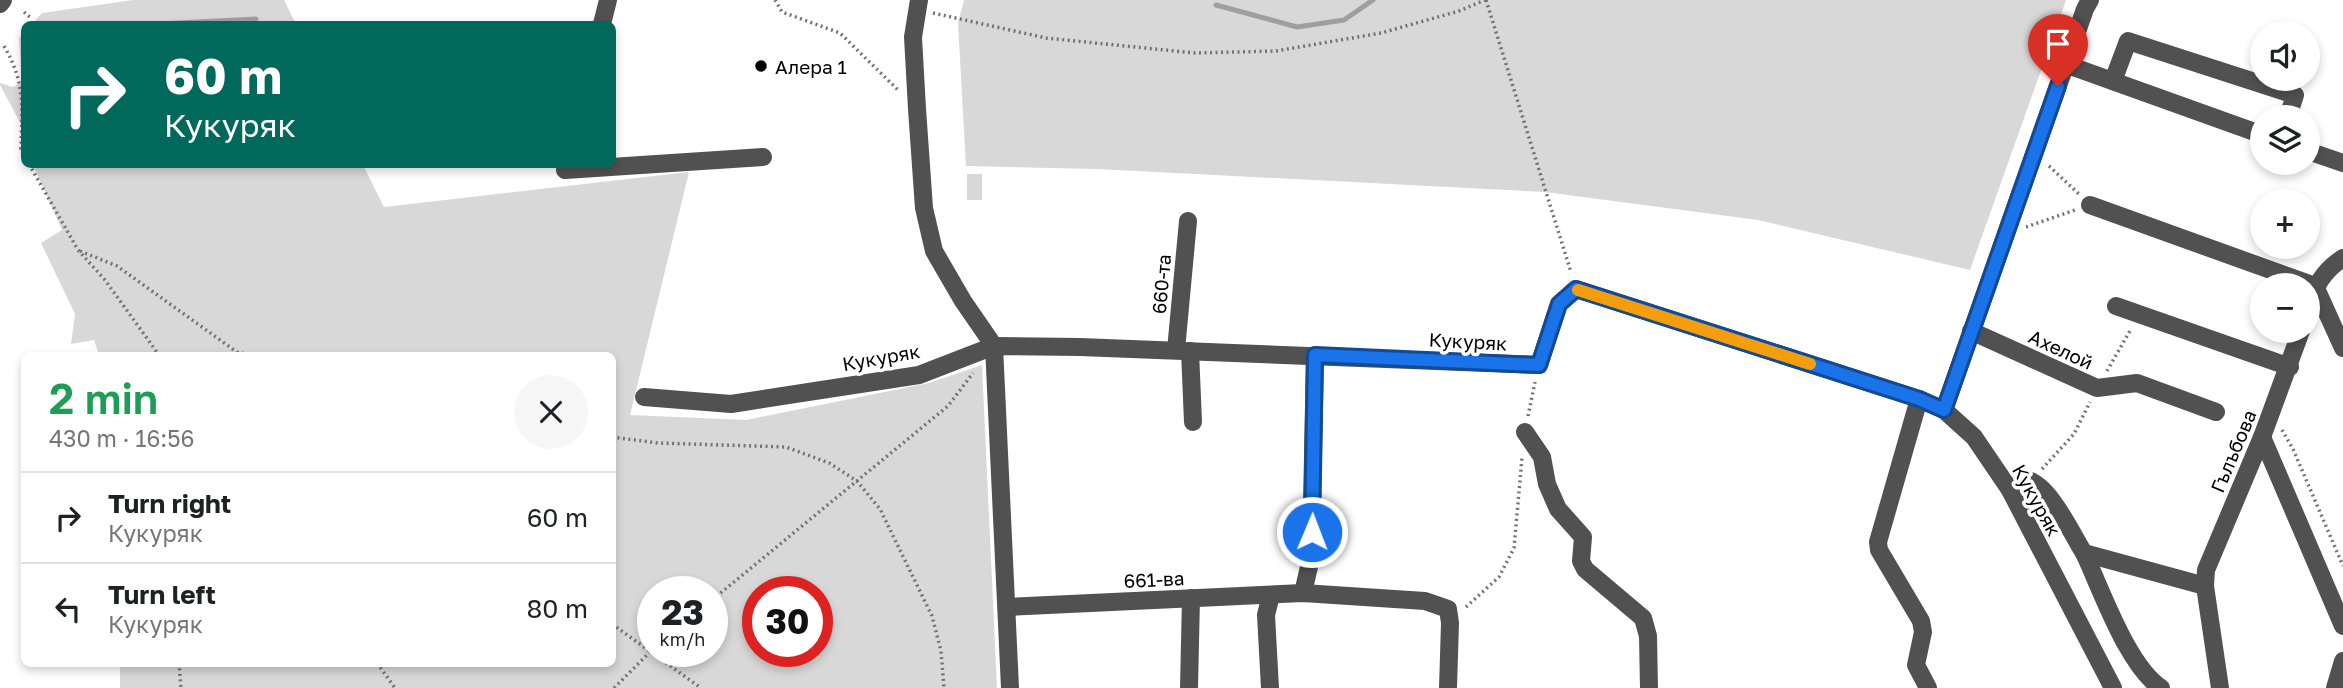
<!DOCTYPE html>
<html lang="en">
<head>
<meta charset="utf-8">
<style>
  body { margin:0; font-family:"Golos Text",sans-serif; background:#f6f6f6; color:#202124; height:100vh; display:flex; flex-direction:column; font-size:26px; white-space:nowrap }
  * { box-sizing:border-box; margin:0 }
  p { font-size:23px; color:#757577 }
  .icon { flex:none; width:38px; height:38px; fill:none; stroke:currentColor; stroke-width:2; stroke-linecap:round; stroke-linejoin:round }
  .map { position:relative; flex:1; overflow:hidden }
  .panel { position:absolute; left:21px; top:352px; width:595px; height:315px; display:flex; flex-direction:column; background:#fff; border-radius:10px; box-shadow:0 4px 10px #0003 }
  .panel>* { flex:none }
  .guide { position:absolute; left:21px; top:21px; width:595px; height:147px; border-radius:10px; box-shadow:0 4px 10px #0003; background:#00695c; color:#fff; overflow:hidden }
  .fabs { position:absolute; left:2250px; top:21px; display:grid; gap:14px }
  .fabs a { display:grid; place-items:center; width:70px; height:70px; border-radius:50%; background:#fff; box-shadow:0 4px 10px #0003; font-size:35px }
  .speed { position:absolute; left:637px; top:576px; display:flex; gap:14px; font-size:35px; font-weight:700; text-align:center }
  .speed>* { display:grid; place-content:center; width:91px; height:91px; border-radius:50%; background:#fff; box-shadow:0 4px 10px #0003; line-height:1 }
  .speed small { font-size:18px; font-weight:400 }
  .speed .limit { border:10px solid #d22; background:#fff; color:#111 }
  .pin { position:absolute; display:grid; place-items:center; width:60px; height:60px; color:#fff; margin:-72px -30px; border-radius:50% 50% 50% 0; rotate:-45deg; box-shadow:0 0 7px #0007 }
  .pin .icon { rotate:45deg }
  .me { position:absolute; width:77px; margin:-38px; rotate:1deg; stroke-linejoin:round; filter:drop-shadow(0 0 5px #0008) }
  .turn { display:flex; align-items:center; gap:24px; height:147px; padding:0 28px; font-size:32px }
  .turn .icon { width:91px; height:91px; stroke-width:2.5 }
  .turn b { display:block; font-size:49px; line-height:60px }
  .round { display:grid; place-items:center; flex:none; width:74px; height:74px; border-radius:37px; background:#f6f6f6 }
  .head { display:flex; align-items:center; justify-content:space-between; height:119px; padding:0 28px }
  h1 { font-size:42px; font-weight:600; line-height:52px; color:#1e9e55 }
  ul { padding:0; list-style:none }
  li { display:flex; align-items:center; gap:21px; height:91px; padding:0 28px; border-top:2px solid #e0e0e0 }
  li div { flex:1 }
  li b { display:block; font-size:26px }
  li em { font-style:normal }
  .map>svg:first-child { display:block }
  .green { fill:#d8d8d8; fill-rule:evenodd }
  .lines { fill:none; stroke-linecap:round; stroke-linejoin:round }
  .stream { stroke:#9f9f9f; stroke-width:5 }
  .path { stroke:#737373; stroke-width:3.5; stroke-dasharray:2 3.5; stroke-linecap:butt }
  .minor { stroke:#515151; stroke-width:18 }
  .route-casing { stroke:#114b97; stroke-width:18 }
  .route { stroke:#1a73e8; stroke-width:12 }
  .slow { stroke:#f59e0b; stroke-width:12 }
  .poi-dot { fill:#000; stroke:#fff; stroke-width:2.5 }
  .labels { text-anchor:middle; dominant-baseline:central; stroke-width:7; stroke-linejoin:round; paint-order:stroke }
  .poi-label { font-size:19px; fill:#000; stroke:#fff; text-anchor:start }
  .street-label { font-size:19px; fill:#000; stroke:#fff }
</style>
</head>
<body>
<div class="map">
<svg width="2343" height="688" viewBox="0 0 2343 688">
  <rect width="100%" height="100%" fill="#fff"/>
  <!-- green -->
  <g class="green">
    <path d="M133,0h151l12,24h-264l10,-11z"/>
    <path d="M964,0h1102l-96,270 -212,-50 -213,-28 -447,-23 -132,-3 -8,-143z"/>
    <path d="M24,32v98l-24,-45v-2l13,4 9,-5 -3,-44z"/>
    <path d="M33,165h330l21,42 305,-35 -59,243 116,5 183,-37 53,-18 15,323h-877v-25h492v-308h-513l-5,-15 -23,4 4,-30 -34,-71 21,-13zM653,592h59v59h-59zM758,592h59v59h-59z"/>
    <rect x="967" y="174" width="15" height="26"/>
  </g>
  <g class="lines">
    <!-- stream -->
    <g class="stream">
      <path d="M1216,5l81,22 47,-7 29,-20"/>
      <path d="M159,24l97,-5"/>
    </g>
    <!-- path -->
    <g class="path">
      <path d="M775,0l7,12 58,21 58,57"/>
      <path d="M1486,0l85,272"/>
      <path d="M24,12l7,6"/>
      <path d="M933,13l113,25 149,15 81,-2 105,-18 78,-22 26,-11"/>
      <path d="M4,46c22,38 18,61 17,103l3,7"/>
      <path d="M29,164l49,86 27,30 54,75"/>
      <path d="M2049,166l30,28"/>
      <path d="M2026,227l49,-17"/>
      <path d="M80,251l37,15 124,89"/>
      <path d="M231,355l7,-2 24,2"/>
      <path d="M2107,371l24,-42"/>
      <path d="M1528,416l7,-34"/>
      <path d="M2282,430l11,19 50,117"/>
      <path d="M612,437l46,6 128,4 43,16 28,18 23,28 52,107 9,35 3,37"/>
      <path d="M2042,469l32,-35 16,-32"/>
      <path d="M712,600l236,-194 25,-33"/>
      <path d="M1466,607l33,-30 15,-29 8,-90"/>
      <path d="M612,624l89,64"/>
      <path d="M179,663l2,25"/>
      <path d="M377,663l18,25"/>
      <path d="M614,688l39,-39"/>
    </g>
    <!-- minor -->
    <g class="minor">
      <path d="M919,0l-6,37 4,72 7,99 10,43 29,50 31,45 16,342"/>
      <path d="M0,4l3,-4"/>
      <path d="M602,24l6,-24"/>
      <path d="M2065,64l198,71"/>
      <path d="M2113,81l15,-40 167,54 -7,22"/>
      <path d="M2308,151l35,12"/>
      <path d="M566,164l-1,6 198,-13"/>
      <path d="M2090,205l225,81 28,62"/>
      <path d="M2116,306l174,61"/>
      <path d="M2308,308c7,-22 15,-37 35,-50"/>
      <path d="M1971,331l126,57 40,-5 79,29"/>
      <path d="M1176,350l12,-129"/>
      <path d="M1190,351l3,71"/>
      <path d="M644,397l87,7 188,-29 75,-29 86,1 459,18 20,-61 17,-15 343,110 25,11 30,27 36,53 103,198"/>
      <path d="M1919,399l-41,143 1,8 42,71 2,11 -7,33 12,23"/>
      <path d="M1944,410l141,-401 5,-9"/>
      <path d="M1525,432l17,25 5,27 11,25 25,28 -2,24 4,8 58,49 5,18 1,52"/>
      <path d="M2262,437l81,189"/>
      <path d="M2010,490l17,-10c22,4 45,54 57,73l121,33 15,102"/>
      <path d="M2084,553c18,38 43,112 77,135"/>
      <path d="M2205,586l1,-16 56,-133 39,-106"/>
      <path d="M1303,593l8,-35 4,-203"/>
      <path d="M1007,607l296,-14 122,8 23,8 2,14 -2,65"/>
      <path d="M1189,688l2,-90"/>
      <path d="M1270,688l-4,-73 5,-20"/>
      <path d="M2335,688l8,-27"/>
    </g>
  </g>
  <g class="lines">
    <defs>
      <path id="route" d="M1312,532l3,-177 224,10 20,-61 17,-15 343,110 25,11 114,-324"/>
    </defs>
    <!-- route casing -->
    <use href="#route" class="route-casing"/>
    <!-- route -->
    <use href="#route" class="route"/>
    <!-- slow -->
    <path class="slow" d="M1578,290l232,74"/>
  </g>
  <!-- markers -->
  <circle class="poi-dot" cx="761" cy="66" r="7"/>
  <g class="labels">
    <!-- poi labels -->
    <g class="poi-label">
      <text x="775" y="66">Алера 1</text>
    </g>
    <!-- street labels -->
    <g class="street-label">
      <text transform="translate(1161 284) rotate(-85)">660-та</text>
      <text transform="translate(1468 341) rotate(3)">Кукуряк</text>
      <text transform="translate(2061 349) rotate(25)">Ахелой</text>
      <text transform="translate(881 357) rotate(-10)">Кукуряк</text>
      <text transform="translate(2233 451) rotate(-67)">Гълъбова</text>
      <text transform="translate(2037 500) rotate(61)">Кукуряк</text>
      <text transform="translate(1154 579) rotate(-3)">661-ва</text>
    </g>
  </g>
</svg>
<div class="fabs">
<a><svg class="icon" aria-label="sound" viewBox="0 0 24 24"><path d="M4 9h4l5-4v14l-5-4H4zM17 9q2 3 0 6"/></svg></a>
<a><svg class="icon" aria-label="layers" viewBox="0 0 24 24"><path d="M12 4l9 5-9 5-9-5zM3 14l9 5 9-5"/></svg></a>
<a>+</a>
<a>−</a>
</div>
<div class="speed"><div>23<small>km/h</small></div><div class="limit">30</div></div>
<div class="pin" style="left:2058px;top:86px;background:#d93025"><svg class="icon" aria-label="arrive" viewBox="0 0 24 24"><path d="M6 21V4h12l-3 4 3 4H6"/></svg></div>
<svg class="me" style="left:1312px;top:532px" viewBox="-20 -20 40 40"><circle r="17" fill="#1a73e8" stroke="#fff" stroke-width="3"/><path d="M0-11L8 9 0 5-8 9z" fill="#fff"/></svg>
<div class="guide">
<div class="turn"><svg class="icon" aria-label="right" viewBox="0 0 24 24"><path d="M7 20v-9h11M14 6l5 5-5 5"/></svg><div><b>60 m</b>Кукуряк</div></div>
</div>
<section class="panel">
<div class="head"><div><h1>2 min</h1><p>430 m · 16:56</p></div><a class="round"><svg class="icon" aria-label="close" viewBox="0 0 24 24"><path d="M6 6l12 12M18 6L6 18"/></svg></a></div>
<ul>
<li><svg class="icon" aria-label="right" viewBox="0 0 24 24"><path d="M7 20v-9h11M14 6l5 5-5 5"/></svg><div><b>Turn right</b><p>Кукуряк</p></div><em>60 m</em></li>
<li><svg class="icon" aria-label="left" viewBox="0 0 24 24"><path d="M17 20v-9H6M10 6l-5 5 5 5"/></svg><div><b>Turn left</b><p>Кукуряк</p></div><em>80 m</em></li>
</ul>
</section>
</div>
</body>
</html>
